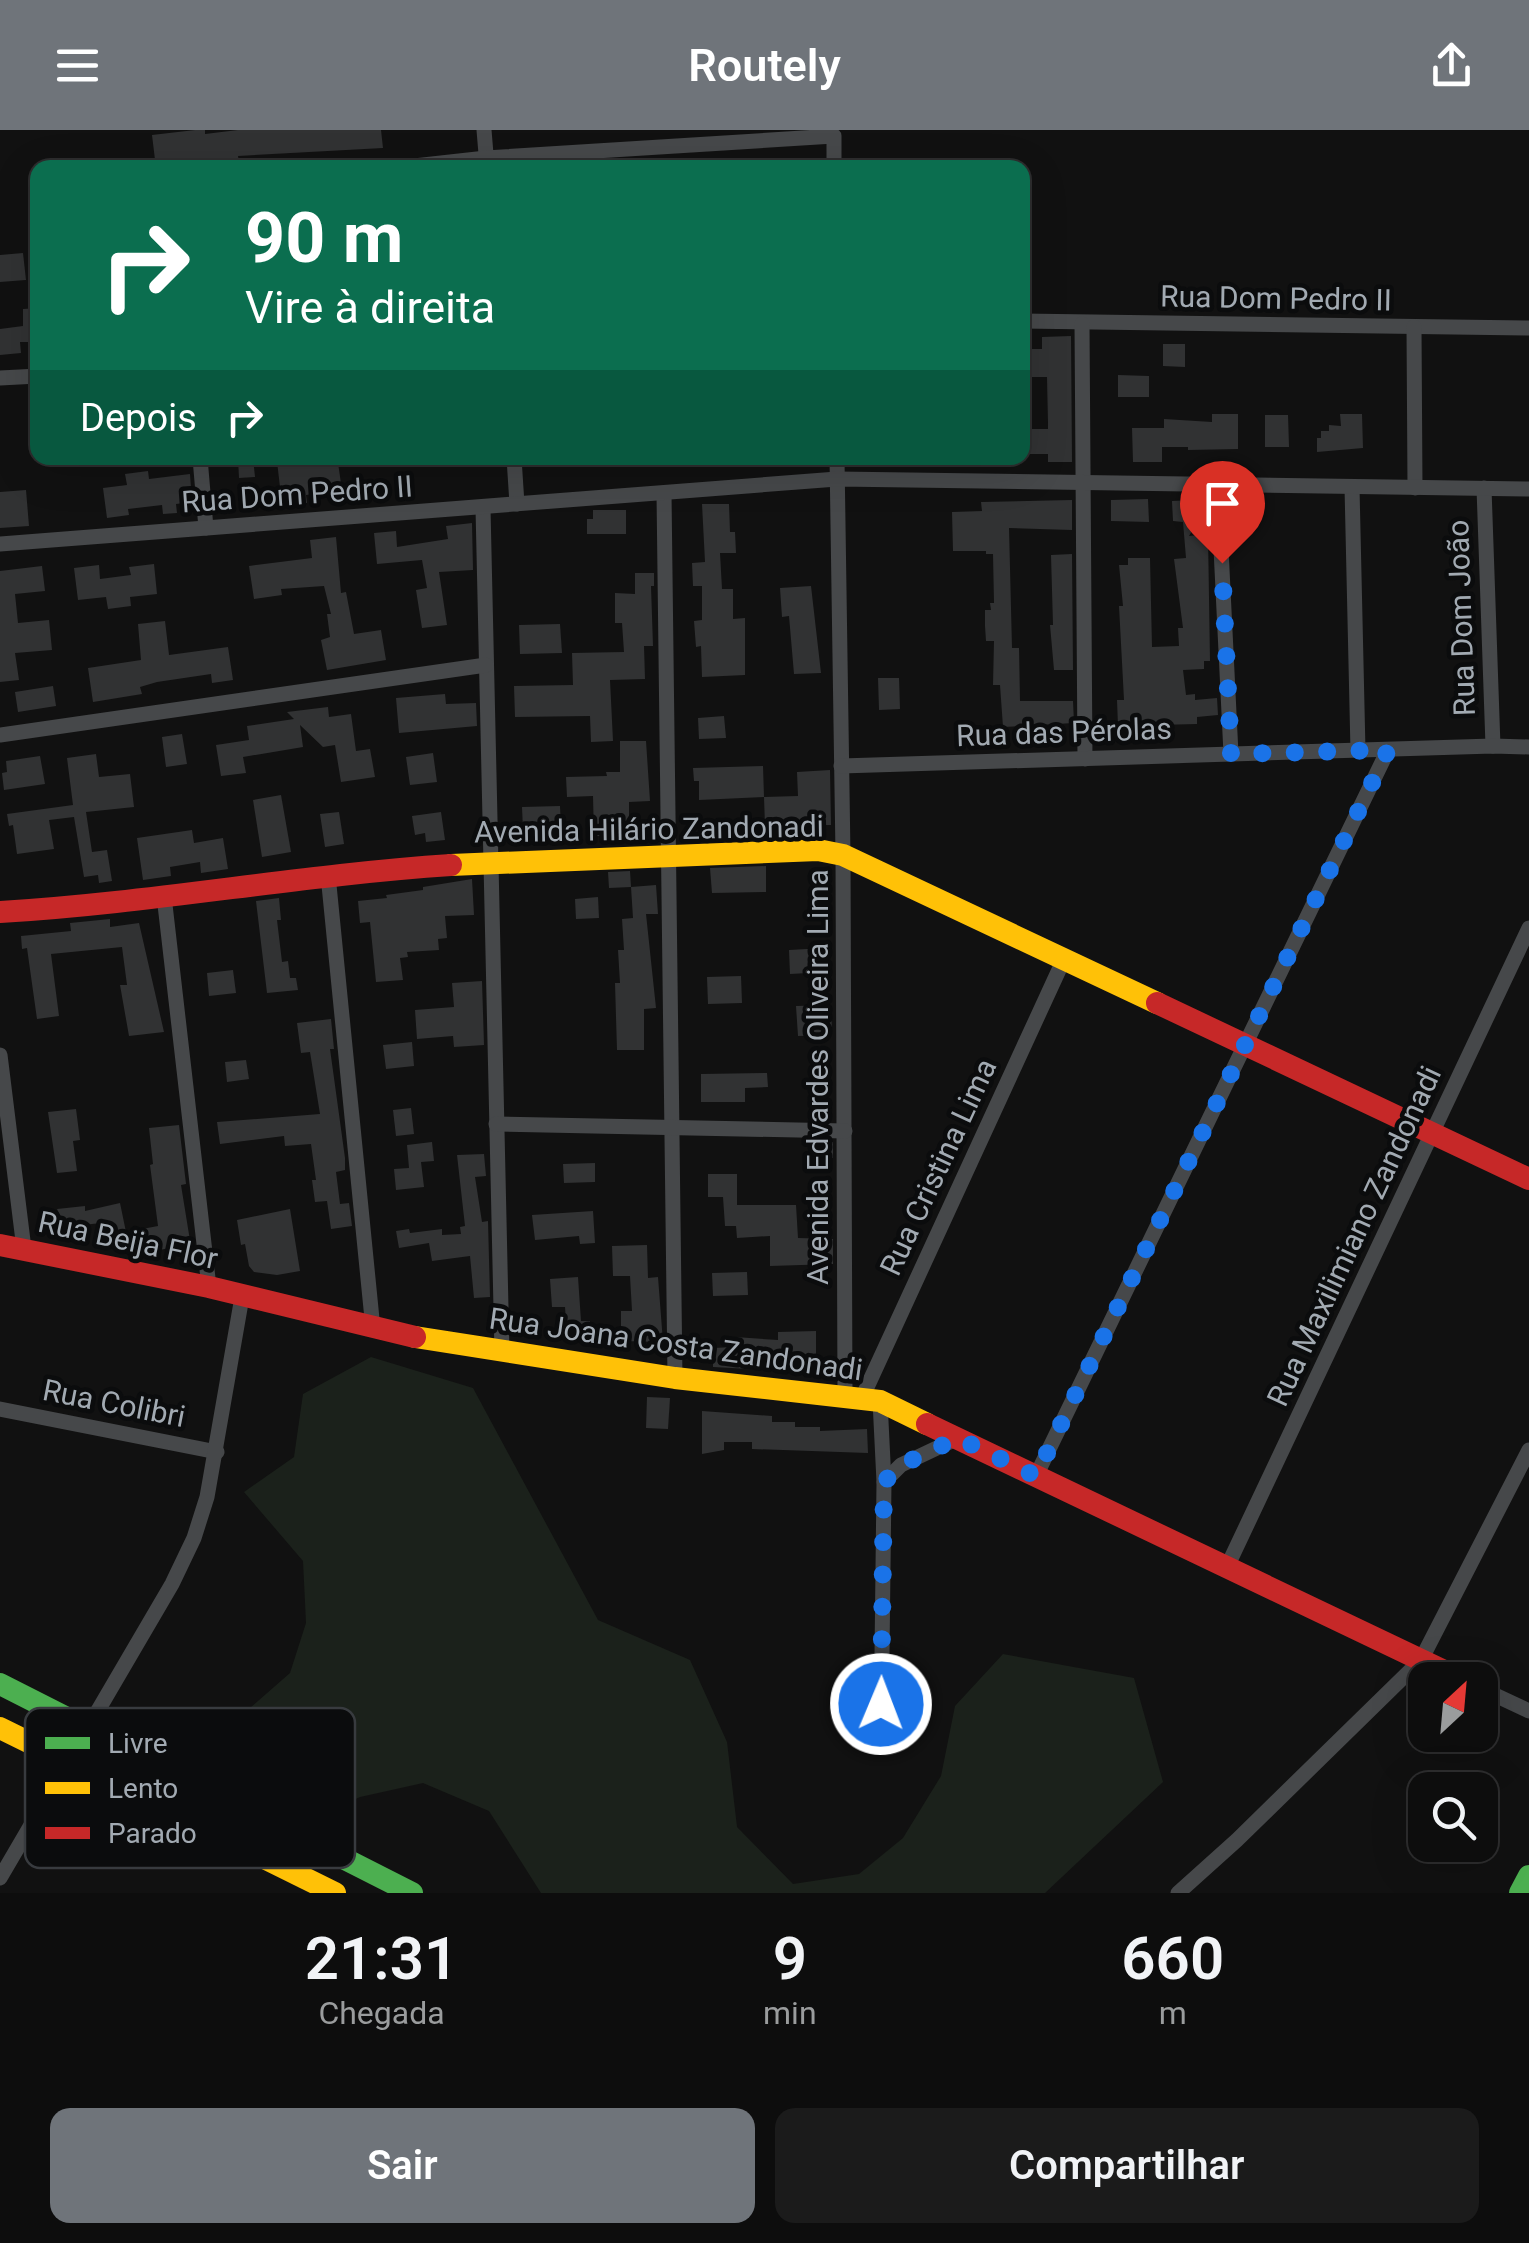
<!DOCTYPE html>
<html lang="pt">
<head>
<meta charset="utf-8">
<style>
  body { margin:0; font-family:Roboto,sans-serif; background:#1b1b1b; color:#f1f3f6; height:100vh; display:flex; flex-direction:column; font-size:38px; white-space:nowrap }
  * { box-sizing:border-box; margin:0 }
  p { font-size:32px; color:#9a9c9d }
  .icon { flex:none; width:55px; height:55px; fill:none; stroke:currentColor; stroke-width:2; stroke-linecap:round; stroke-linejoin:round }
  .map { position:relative; height:1763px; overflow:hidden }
  .side { display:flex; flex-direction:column; background:#0d0d0d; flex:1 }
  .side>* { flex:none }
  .top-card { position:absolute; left:30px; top:30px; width:1000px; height:305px; border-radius:20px; box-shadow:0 10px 40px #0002,0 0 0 2px #2d2d2e; background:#0b6e4f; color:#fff; overflow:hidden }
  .needle { width:65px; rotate:26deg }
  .buttons { position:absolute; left:1408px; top:1532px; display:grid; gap:20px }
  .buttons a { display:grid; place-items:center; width:90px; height:90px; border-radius:20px; background:#0d0d0d; box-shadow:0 10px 40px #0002,0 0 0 2px #2d2d2e; font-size:50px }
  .pin { position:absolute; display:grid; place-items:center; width:85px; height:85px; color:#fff; margin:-102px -42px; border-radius:50% 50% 50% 0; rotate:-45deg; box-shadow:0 0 10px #0007 }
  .pin .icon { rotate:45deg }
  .me { position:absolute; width:110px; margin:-55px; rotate:1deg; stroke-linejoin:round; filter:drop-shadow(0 0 8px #0008) }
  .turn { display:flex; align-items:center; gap:35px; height:210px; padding:0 50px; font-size:45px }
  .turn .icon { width:130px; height:130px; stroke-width:2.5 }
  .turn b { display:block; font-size:70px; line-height:85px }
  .then { display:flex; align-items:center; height:95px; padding:0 50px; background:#0003; gap:20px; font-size:38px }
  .eta { display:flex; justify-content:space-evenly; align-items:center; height:170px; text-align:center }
  .eta b { font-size:60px; font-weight:600; line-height:70px }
  .primary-button { display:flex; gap:20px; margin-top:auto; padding:20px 50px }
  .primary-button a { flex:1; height:115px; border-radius:20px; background:#6f747a; color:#fff; font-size:40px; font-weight:600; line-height:115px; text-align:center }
  .primary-button a+a { background:#1b1b1b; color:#f1f3f6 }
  header { display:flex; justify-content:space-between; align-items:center; height:130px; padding:0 50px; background:#6f747a; color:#fff; font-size:45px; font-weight:600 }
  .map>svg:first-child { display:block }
  .green { fill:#1b211b }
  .building { fill:#313233 }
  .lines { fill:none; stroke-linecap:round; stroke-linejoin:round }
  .street { stroke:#46484a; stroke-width:15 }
  .fast { stroke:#4caf50; stroke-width:22 }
  .slow { stroke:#ffc107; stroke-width:22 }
  .jam { stroke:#c62828; stroke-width:22 }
  .route { stroke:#1a73e8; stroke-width:18; stroke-dasharray:0 32.4 }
  .labels { text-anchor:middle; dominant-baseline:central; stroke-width:9; stroke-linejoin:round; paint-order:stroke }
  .street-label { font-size:30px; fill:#a2aab2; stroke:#0b0c0d }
  .key { fill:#0b0c0d; stroke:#383b3f; stroke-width:2.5 }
  .key-label { font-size:28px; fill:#a2aab2 }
</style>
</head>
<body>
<header><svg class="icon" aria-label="menu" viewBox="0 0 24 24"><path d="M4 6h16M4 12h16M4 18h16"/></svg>Routely<svg class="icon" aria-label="share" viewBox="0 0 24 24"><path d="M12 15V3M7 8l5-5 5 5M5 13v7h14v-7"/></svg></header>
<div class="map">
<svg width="1529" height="1763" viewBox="0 0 1529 1763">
  <rect width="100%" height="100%" fill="#111"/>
  <!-- green -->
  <path class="green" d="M371,1227l102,31 125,232 92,40 37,82 10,85 56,57 66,-10 44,-36 38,-62 14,-70 48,-52 131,24 29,104 -118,111h-504l-52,-82 -66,-28 -63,14 -31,14 -61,-28 -33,-62 55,-48 16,-50 -3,-62 -59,-69 50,-35 9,-63z"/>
  <!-- building -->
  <g class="building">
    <path d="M195,0h10v4l33,-4h143l2,18 -145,8 1,6 -83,6 -4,-33z"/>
    <path d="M23,123l3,27 -26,2v-27z"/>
    <path d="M38,178v34h-18l1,11 -21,2v-26l23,-3v-17z"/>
    <path d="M1071,206l1,126h-24v-8h-26v-25h26v-6l-1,-46h-25v-28h20v-12z"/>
    <path d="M1163,214h22v23l-22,-1z"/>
    <path d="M1118,245l31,1v21h-31z"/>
    <path d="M1212,284h26v35l-50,1v-3h-26v15h-29l-1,-34h32v-9l48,3z"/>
    <path d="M1340,284h22l1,34 -46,4v-14h4v-7h8v-6l12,1z"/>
    <path d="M1265,285h23l1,32h-24z"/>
    <path d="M238,328h15l2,19 -16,1z"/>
    <path d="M307,328h24v6l7,-1 4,27 -36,5 1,8 -25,2 -5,-44z"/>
    <path d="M148,341l1,8 41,-5 2,28 -16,2 1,9 -14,1 -1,-9 -34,4 1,6 -22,3 -4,-30 24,-3 -2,-11z"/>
    <path d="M26,360l3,36 -29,2v-36z"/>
    <path d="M1202,366h5l1,9 -19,31 19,-2 2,127h-6v8l-21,1 3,25 9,-1v6l22,-2 1,17 -21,2v7l-79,2 -1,-26h7l-5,-94h4l-4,-41h9v-7h22l2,89 27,-1 -1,-18h5l-9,-69 12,-1 -3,-36 -10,-1 -1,-20 22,-1z"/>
    <path d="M1148,369l1,23 -38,-1v-21z"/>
    <path d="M1072,370v30l-63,-2 3,120h7l1,53h53l1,22 -71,4 -3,-42h-7l1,-44h-8l-1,-15v-16h6l-1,-7h4l-1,-49h-7v-3h-33l-1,-39 30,-1 -1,-9z"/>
    <path d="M702,374h27l1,28h5l1,21h-16l2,36h11v30l12,-1v57l-43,2 -1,-31 -5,1 -2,-26 8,-1v-34h-9l-1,-23 13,-1z"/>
    <path d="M593,380h33v24h-39v-15h6z"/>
    <path d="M472,393l1,47 -34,2 8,53 -25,3 -6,-38 11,-2 -5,-28 -45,4 -3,-31 22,-2 1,16 51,-8 -2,-13z"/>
    <path d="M336,407l5,56 5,-1 8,42 27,-4 5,30 -59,10 -6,-30 9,-3 -3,-23h4l-7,-28 -43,3 1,6 -28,4 -5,-33 63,-8 -2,-18z"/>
    <path d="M1072,424l1,116h-19l-4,-45h3l-2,-70z"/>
    <path d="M154,434l3,30 -27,3 1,9 -23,3 -2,-12 -28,3 -4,-32 25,-3 1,14 31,-4 -2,-8z"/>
    <path d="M42,436l3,25 -30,3 3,29 31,-3 3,30 -37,3 4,27 -19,2v-111z"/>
    <path d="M635,443h19v13h-3l2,60h-9l1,33 -35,1 3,61 -22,1 -1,-26 -75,1 -1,-31 59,-1 -1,-32 52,-1 -2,-29h-7v-30l20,1z"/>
    <path d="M811,456l10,87 -27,1 -5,-58 -7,1 -2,-29z"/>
    <path d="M165,491l4,34 59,-8 5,33 -21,3 -1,-9 -54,8 -17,5 2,7 -49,8 -5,-34 53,-8 -3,-36z"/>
    <path d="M560,494l2,29 -42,1 -1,-29z"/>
    <path d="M878,548h21l1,31 -21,1z"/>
    <path d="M53,556l3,20 -38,6 -3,-20z"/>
    <path d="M445,564l1,10 30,-1 1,23 -78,7 -3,-35z"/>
    <path d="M328,577l1,10 22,-3 5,37 14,-2 5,28 -34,5 -6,-37 -12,2 -23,-22 3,22 -60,10 3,16 -25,3 -5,-31 33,-5 -2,-14 47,-7 -7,-7z"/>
    <path d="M724,586l2,22 -27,1 -1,-21z"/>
    <path d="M182,604l5,30 -21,3 -4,-30z"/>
    <path d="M620,611h26l4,60 -21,1v33l-35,1 -1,-40 -26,1 -1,-20 41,-1 -1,-4h14z"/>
    <path d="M433,623l4,29 -27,3 -4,-28z"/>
    <path d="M96,624l3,23 31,-3 4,33 -48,5 6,40 15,-2 5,31 -13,2 -1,-8 -14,2 -10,-60 -25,3 5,29 -37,5 -4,-29 -4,1 -2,-12 66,-9 -6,-47z"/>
    <path d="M40,626l5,28 -41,6 -2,-17 5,-1 -1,-11z"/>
    <path d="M763,636l1,31 -65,3v-19h-5l-1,-13z"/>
    <path d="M830,640l1,55 -66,1 -1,-29 34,-1 -1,-24z"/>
    <path d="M281,665l10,57 -29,5 -9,-57z"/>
    <path d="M560,676l1,22 -38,2 -1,-23z"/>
    <path d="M339,682l5,32 -19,3 -5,-33z"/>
    <path d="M441,682l4,28 -19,2 -1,-9 -10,2 -3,-19z"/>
    <path d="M192,700l2,13 29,-5 5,31 -27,4 -1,-11 -30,5 1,9 -28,4 -6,-42z"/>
    <path d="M766,736v26l-54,1 -2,-25z"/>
    <path d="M630,741l1,16 -22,1 -1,-16z"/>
    <path d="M472,749l2,36 -29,1 2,22 -9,1 1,11 -32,2 1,5 -8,1 3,22 -27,2 -6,-60 -10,1 -2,-22 29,-3 -1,-3 37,-5v-3z"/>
    <path d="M656,755l2,29h-12l10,94 -12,1v41h-27l-2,-67h5l-2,-33h6l-2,-31 11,-1 -2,-31z"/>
    <path d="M598,767l1,21 -23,1 -1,-20z"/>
    <path d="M279,768l2,22h-4l5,42 6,-1 2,17h6l2,12 -31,3 -11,-92z"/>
    <path d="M110,789v8l29,-4 25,109 -35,4 -9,-51h7l-5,-38 -71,7 8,62 -22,3 -10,-71 -5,1 -1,-13 50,-5 -1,-8z"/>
    <path d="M825,818l1,24 -36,2 -1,-24z"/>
    <path d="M233,840l3,23 -27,3 -2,-23z"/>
    <path d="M741,846l1,27 -34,1 -1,-27z"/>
    <path d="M482,851l2,64 -30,2 -1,-11 -36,3 -2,-29 39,-3 -2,-24z"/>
    <path d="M831,875l1,30 -34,1 -2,-30z"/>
    <path d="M331,889l3,30h-4l15,109v12l-9,2 4,32 9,-1 3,23 -21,3 -4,-28 -12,1 -3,-22h4l-5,-36 -26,2 -1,-10 -64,8 -3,-22 103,-8 -10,-62 -9,1 -4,-30z"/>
    <path d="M412,912l2,24 -28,3 -3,-24z"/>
    <path d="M246,930l3,19 -22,3 -2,-20z"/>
    <path d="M767,943l1,14 -23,1v14h-44v-28z"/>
    <path d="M411,978l3,26 -18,2 -3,-26z"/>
    <path d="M76,979l4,31 -7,1 4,30 -20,2 -9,-61z"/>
    <path d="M179,995l7,59 -5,1 11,68 -21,2 -1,-7 -39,7 -5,-23 32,-6 -8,-61 3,-1 -4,-36z"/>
    <path d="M432,1012l2,19 -13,1 3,25 -28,3 -2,-21 15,-1 -2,-23z"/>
    <rect x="810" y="1012" width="23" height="16"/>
    <path d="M484,1024l2,22 -11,1 7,45 6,-1 2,76 -16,1 -4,-42 -38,5 -3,-18 -30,5 -3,-17 13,-2 1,4 32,-4v6l19,-1 -1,-7 5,-1 -8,-71z"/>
    <path d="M595,1033v19l-31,1 -1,-19z"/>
    <path d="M708,1044h29v31h59l2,33 35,1v25l-63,2v-30l-33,2 -1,-12h-11l-2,-29h-15z"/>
    <path d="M120,1073l6,29 -22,5 -3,-14 -36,4 -8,-18 28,-3v5z"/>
    <path d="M290,1079l10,62 -23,4 -23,-3 -5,-6 -4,-22 -4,1 -4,-25z"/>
    <path d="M593,1081l2,32 -15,1 -1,-8 -44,4 -3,-25z"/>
    <path d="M647,1115l1,33 10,-1 5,65 -42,-1v-30h11l-2,-35h-17l-1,-30z"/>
    <path d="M747,1142l1,23 -35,1 -1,-23z"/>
    <path d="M578,1147l3,44h9l1,15 -24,2 -2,-31h-13l-2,-28z"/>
    <path d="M816,1201v29h-10l-1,12 -92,-5v-19l22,-1v-10l43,3v-8z"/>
    <path d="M647,1267l23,1 -2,31 -22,-1z"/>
    <path d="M702,1281l70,5v6h23v5h25v4l47,-2 1,24 -116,-4v-7h-28v8l-22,4z"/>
  </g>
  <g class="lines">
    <!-- street -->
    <g class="street">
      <path d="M484,0l3,36"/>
      <path d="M396,38l90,-10 348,-22v32"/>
      <path d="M1022,191l507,7"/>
      <path d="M1082,194l3,435"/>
      <path d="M1414,197l1,161"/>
      <path d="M0,248l38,-2"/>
      <path d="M200,328l6,70"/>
      <path d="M514,328l3,46"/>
      <path d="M837,328l6,397 2,541"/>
      <path d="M1218,357l13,267"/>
      <path d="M1352,357l6,264"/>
      <path d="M1484,358l9,258"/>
      <path d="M664,363l11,885"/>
      <path d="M483,378l19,845"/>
      <path d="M0,414l837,-65 692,10"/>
      <path d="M0,605l486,-70"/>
      <path d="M841,636l652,-20 36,1"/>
      <path d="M328,745l45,454"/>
      <path d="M164,766l45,391"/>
      <path d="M0,925l24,194"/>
      <path d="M496,994l349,7"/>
      <path d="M862,1268l202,-439"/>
      <path d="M880,1271l4,81 -3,258"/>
      <path d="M0,1279l217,43"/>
      <path d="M1036,1346l352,-726"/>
      <path d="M884,1352l17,-17 57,-27"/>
      <path d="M1227,1437l302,-639"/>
      <path d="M1480,1558l49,23"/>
      <path d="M0,1748l172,-294 22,-46 13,-41 35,-200"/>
      <path d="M1178,1763l59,-53 184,-180 108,-210"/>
    </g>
    <!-- fast -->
    <g class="fast">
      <path d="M0,1554l412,209"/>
      <path d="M1520,1763l9,-17"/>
    </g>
    <!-- slow -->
    <g class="slow">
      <path d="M451,735l367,-15 25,5 314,148"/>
      <path d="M415,1207l260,41 205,23 47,23"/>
      <path d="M0,1598l335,165"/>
    </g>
    <!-- jam -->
    <g class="jam">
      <path d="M0,782c151,-9 300,-37 451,-47"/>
      <path d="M1157,873l372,176"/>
      <path d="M0,1115l209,42 206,50"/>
      <path d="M927,1294l536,256"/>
    </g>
  </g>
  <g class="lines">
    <!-- route -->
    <path class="route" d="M881,1574l3,-222 17,-17 57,-27 78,38 352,-726 -157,4 -9,-191"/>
  </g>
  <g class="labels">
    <!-- street labels -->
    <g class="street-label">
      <text transform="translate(1276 168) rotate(1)">Rua Dom Pedro II</text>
      <text transform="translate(297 364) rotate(-4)">Rua Dom Pedro II</text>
      <text transform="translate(1461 488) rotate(-92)">Rua Dom João</text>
      <text transform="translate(1064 602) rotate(-2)">Rua das Pérolas</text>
      <text transform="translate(649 699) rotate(-1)">Avenida Hilário Zandonadi</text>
      <text transform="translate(817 947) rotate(-90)">Avenida Edvardes Oliveira Lima</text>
      <text transform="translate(938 1037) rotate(-65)">Rua Cristina Lima</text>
      <text transform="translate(1354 1106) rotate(-65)">Rua Maxilimiano Zandonadi</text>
      <text transform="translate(128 1110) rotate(12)">Rua Beija Flor</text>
      <text transform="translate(676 1214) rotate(8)">Rua Joana Costa Zandonadi</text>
      <text transform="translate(114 1273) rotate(11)">Rua Colibri</text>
    </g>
  </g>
  <!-- legend -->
  <rect x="25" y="1578" width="330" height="160" rx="15" class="key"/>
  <rect x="45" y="1607" width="45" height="12" fill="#4caf50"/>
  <rect x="45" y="1652" width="45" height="12" fill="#ffc107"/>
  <rect x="45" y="1697" width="45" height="12" fill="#c62828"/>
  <g class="key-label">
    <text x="108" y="1623">Livre</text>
    <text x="108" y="1668">Lento</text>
    <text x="108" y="1713">Parado</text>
  </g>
</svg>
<div class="buttons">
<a><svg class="needle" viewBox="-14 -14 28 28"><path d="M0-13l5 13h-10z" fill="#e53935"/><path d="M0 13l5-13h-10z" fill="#9a9c9d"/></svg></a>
<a><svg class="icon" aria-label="search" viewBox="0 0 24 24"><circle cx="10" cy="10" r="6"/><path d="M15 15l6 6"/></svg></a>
</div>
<div class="pin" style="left:1222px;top:433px;background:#d93025"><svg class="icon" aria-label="arrive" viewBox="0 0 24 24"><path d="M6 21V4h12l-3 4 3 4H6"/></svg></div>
<svg class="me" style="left:881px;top:1574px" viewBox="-20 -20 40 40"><circle r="17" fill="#1a73e8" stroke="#fff" stroke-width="3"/><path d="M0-11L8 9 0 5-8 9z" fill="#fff"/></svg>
<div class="top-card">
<div class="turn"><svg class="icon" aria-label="right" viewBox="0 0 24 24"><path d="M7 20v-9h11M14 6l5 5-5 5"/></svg><div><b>90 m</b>Vire à direita</div></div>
<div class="then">Depois<svg class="icon" aria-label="right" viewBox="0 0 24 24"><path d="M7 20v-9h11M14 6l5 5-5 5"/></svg></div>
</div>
</div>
<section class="side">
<div class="eta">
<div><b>21:31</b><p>Chegada</p></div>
<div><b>9</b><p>min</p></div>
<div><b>660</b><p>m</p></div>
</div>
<div class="primary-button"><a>Sair</a><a>Compartilhar</a></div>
</section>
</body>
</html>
